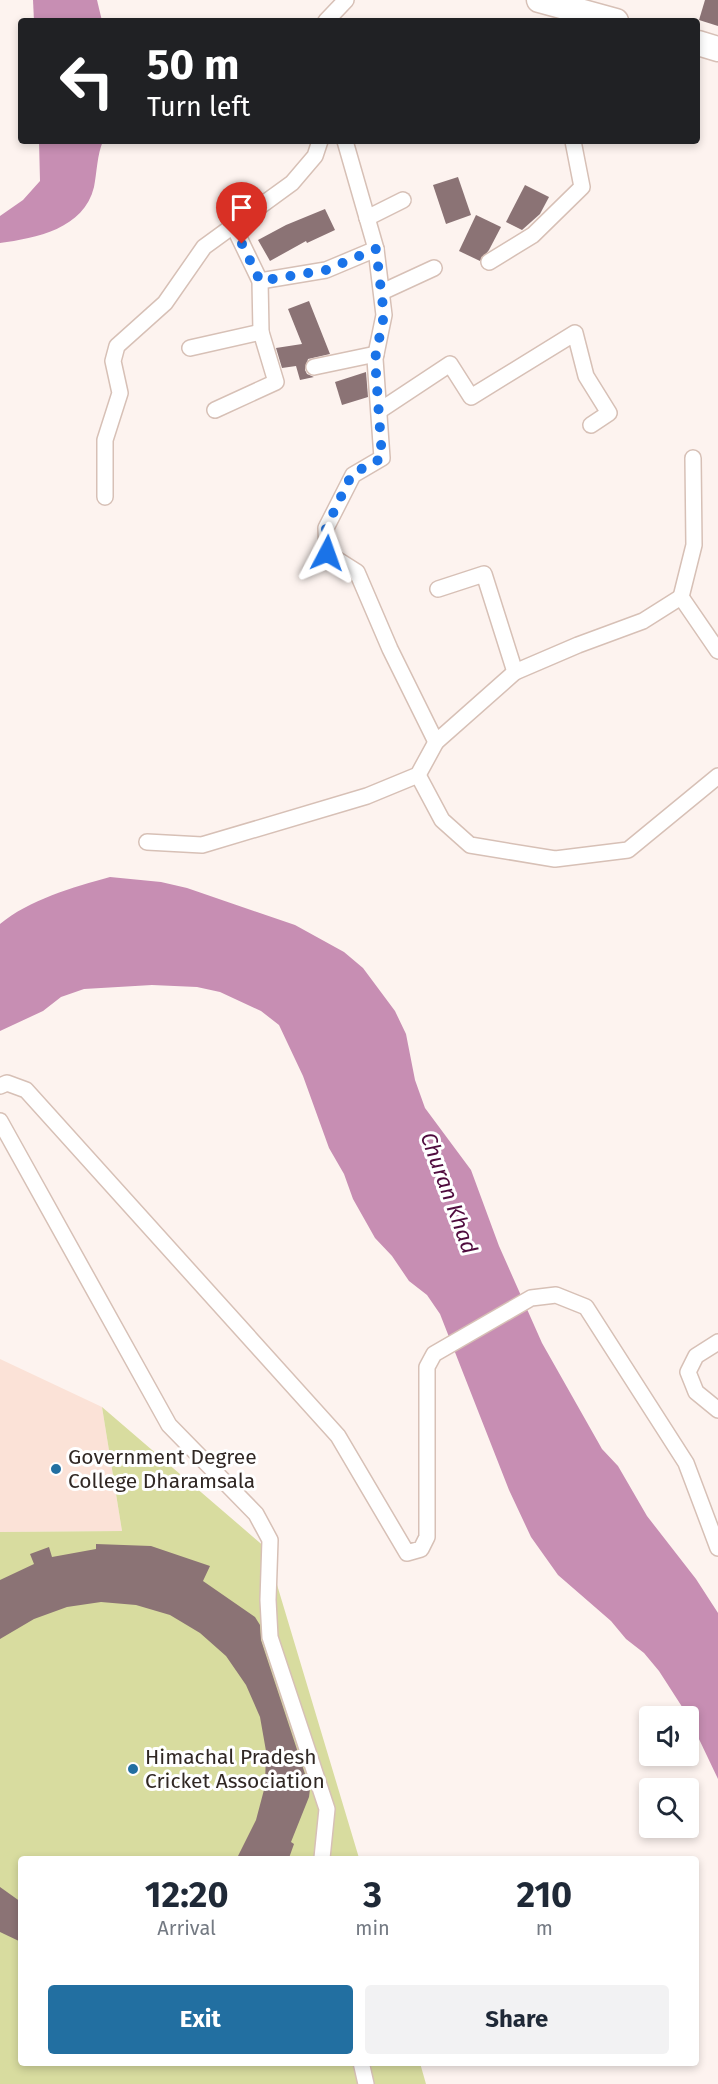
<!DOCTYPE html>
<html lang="en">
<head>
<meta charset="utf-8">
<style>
  body { margin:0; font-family:"Fira Sans",sans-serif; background:#f2f2f3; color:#1f2937; height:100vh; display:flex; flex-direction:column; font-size:22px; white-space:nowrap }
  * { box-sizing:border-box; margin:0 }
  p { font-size:20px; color:#747a83 }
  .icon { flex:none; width:33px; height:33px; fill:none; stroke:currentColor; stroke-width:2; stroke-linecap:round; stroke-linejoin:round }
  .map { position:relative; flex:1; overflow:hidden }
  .panel { position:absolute; left:18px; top:1856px; width:681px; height:210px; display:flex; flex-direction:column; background:#fff; border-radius:6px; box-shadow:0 3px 9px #0003 }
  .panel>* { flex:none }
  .hud { position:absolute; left:18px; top:18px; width:682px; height:126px; border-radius:6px; box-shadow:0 3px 9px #0003; background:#202124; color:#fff; overflow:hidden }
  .fabs { position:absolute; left:639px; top:1706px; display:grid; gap:12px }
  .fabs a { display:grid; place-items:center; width:60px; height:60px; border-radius:6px; background:#fff; box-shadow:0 3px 9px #0003; font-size:30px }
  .pin { position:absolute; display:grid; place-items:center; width:51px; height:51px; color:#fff; margin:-62px -26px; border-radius:50% 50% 50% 0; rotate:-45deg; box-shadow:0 0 6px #0007 }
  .pin .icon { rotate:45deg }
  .me { position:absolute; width:66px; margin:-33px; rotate:4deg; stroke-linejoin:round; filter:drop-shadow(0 0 4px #0008) }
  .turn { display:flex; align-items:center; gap:21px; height:126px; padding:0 30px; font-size:27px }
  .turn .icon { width:78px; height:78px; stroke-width:2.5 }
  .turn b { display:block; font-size:42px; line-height:51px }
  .eta { display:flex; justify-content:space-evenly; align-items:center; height:102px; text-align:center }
  .eta b { font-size:36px; font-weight:700; line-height:42px }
  .button { display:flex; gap:12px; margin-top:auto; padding:12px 30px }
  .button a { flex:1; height:69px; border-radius:6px; background:#226fa1; color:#fff; font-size:24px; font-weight:700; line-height:69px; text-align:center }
  .button a+a { background:#f2f2f3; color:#1f2937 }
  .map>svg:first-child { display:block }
  .built { fill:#fbe2d7 }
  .green { fill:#d8dc9f }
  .water { fill:#c78eb3 }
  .building { fill:#8b7375 }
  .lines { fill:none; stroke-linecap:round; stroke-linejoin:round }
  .street-casing { stroke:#d7c0b6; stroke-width:18 }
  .primary-casing { stroke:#d7c0b6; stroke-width:27 }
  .street { stroke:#fff; stroke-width:15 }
  .primary { stroke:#fff; stroke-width:24 }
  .route { stroke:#1a73e8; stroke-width:10; stroke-dasharray:0 18 }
  .poi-dot { fill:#226fa1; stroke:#fff; stroke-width:2 }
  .labels { text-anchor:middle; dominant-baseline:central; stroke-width:6; stroke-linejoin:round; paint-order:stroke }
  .poi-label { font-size:21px; fill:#312824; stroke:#fff; text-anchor:start }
  .water-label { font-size:22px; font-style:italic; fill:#4f0b3e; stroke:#fff }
</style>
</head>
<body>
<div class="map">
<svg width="718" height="2084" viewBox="0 0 718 2084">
  <rect width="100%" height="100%" fill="#fdf3ef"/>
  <!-- built -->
  <path class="built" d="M0,1359l102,48 20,124 -122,1z"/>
  <!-- green -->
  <path class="green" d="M102,1407l164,141 93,310h-338v204l399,1 6,21h-426v-552l122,-1z"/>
  <!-- water -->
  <g class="water">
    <path d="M33,0h64l5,21h-68z"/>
    <path d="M39,141h64c-6,14 -6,31 -9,46 -10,42 -58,51 -94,56v-27l23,-16 17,-19z"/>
    <path d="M110,877l51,5 26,6 108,37 49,27 19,16 32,43 11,23 9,46 10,28 46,62 28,76 43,97 60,106 16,17 29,50 49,63 22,34v166l-30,-63 -29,-45 -15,-18 -18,-14 -15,-18 -53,-46 -27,-38 -22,-47 -69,-176 -13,-19 -18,-14 -17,-25 -17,-18 -22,-39 -9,-25 -15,-26 -26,-72 -24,-51 -18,-14 -41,-19 -23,-5 -45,-2 -68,4 -23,8 -18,14 -43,20v-107c29,-24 73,-37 110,-47z"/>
  </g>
  <!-- building -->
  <g class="building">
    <path d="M705,0h13v26l-19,-6z"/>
    <path d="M458,177l13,38 -25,9 -13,-39z"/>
    <path d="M525,185l24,12 -9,17 -18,16 -16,-8z"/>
    <path d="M325,209l10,21 -28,13 -1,-2 -36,20 -12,-21 28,-15z"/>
    <path d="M476,215l25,12 -12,23 -9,11 -21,-10z"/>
    <path d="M309,301l21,53 -22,5 -3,11 2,4 7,3 -14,3 -4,-14 -14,2 -6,-20 26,-4 -14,-35z"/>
    <path d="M366,372l2,25 -26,8 -7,-23z"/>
    <path d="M96,1544l55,2 59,20 -7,15 52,36 5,8 1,15 49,149 -1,8 -18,45 3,2 -5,14h-52l19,-38 9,-34 1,-35 -6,-34 -14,-32 -20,-29 -26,-23 -30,-18 -34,-10 -35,-3 -34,5 -33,12 -34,20v-59l34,-16 -4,-10 19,-7 3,10 44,-8z"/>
    <path d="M0,1887l21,15v40l-21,-10z"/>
  </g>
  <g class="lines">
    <defs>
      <g id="street">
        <path d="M326,21l20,-21"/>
        <path d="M345,141l31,108 8,66 -9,44 7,99 -29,17 -27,53 1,25 30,19 33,77 46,93 79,-70 63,-27 65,-24 38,-24 37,54"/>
        <path d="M367,218l36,-18"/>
        <path d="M489,262l44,-27 49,-48 -9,-46"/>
        <path d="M260,281l66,-11 50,-21"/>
        <path d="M382,292l52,-24"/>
        <path d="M190,348l71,-16"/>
        <path d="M314,367l62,-13"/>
        <path d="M215,410l61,-28 -15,-50 -1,-51 -27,-56"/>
        <path d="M379,411l71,-47 21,33 104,-64 11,43 23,37 -18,12"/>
        <path d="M105,497v-57l15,-47 -7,-32 4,-15 48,-43 39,-56 88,-64 23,-27 5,-15"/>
        <path d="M438,589l46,-15 31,98"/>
        <path d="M681,597l13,-52 -1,-87"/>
        <path d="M418,775l24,45 28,25 85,14 73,-9 90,-74"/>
        <path d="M147,842l55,3 165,-49 51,-21 18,-33"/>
        <path d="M0,1086l7,-3 19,7 312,346 69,117 14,-4 6,-12v-170l7,-13 97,-56 25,-3 30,12 100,156 32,85"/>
        <path d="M0,1121l169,304 87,89 14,26 -2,60 2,37 57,172 -5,49"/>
        <path d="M718,1342l-22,14 -8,16 8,20 22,18"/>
        <path d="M361,2062l5,22"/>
      </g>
      <g id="primary">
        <path d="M539,0l77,21"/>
        <path d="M698,43l20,6"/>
      </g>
    </defs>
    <!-- street casing -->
    <use href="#street" class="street-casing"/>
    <!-- primary casing -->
    <use href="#primary" class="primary-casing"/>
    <!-- street -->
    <use href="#street" class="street"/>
    <!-- primary -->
    <use href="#primary" class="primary"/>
  </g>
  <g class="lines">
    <!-- route -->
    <path class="route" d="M242,244l18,37 66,-11 50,-21 8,66 -9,44 7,99 -30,16 -26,54 1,25"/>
  </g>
  <!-- markers -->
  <g class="poi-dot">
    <circle cx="56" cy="1469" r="6"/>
    <circle cx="133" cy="1769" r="6"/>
  </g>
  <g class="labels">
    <!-- poi labels -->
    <g class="poi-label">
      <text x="68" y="1457">Government Degree<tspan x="68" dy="24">College Dharamsala</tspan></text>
      <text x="145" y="1757">Himachal Pradesh<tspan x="145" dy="24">Cricket Association</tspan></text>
    </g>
    <!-- water labels -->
    <g class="water-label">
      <text transform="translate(449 1193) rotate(70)">Churan Khad</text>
    </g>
  </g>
</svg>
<div class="fabs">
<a><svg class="icon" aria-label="sound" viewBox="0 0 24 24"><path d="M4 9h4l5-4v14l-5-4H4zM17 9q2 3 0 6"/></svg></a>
<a><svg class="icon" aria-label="search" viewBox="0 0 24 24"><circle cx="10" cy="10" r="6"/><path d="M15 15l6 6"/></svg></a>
</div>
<div class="pin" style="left:242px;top:244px;background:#d93025"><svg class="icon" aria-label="arrive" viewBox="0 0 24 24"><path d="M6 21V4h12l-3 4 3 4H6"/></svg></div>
<svg class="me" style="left:327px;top:553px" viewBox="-20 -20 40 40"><path d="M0-17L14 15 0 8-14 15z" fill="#1a73e8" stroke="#fff" stroke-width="4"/></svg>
<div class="hud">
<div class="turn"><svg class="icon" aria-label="left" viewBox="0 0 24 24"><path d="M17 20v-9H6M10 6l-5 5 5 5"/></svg><div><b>50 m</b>Turn left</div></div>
</div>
<section class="panel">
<div class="eta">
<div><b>12:20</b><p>Arrival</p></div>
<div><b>3</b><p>min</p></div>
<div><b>210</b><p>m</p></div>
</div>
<div class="button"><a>Exit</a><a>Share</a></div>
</section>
</div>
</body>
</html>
